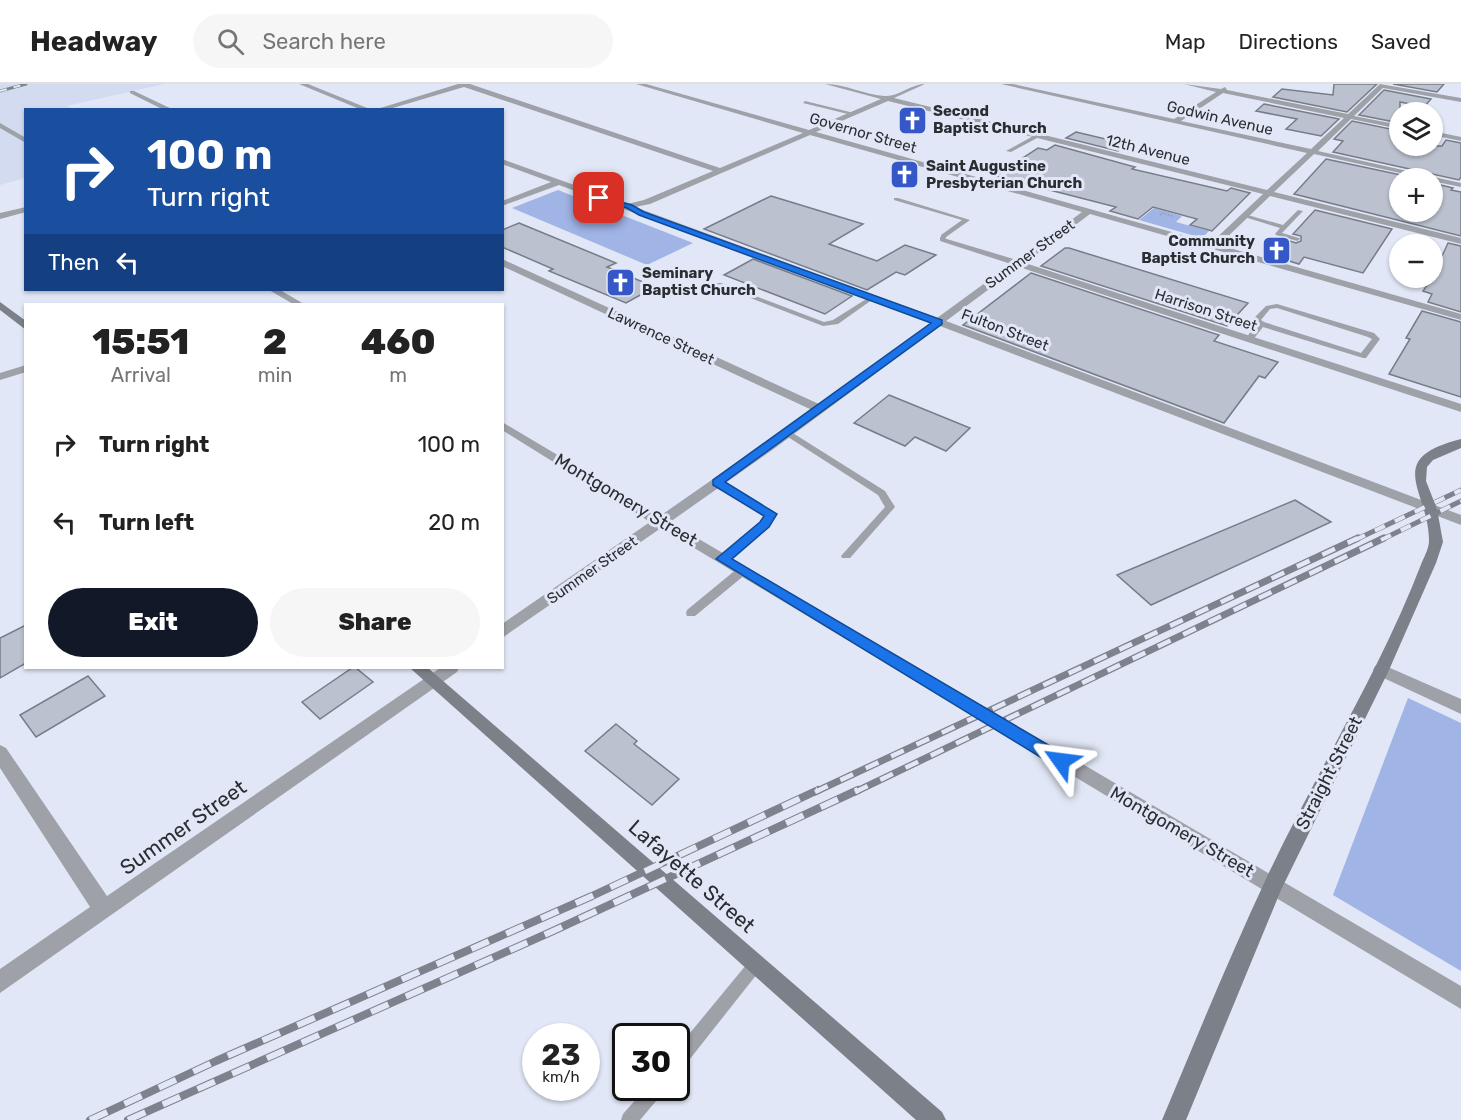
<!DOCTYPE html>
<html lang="en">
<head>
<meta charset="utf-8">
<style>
  body { margin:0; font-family:Rubik,sans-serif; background:#f6f6f6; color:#222; height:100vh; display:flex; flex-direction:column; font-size:22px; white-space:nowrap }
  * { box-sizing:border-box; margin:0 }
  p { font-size:20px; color:#767676 }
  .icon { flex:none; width:33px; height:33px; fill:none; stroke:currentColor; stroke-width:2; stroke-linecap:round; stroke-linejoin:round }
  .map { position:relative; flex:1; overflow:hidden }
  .side { position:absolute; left:24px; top:219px; width:480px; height:366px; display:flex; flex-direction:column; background:#fff; border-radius:0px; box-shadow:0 2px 4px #0004 }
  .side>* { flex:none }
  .guide { position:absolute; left:24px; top:24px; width:480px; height:183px; border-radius:0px; box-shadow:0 2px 4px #0004; background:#1a4fa0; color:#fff; overflow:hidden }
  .tools { position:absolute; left:1389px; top:18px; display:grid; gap:12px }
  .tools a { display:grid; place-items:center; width:54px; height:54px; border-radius:50%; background:#fff; box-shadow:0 2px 4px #0004; font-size:30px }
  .speed { position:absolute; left:522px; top:939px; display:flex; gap:12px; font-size:30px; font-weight:700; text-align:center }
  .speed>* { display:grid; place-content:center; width:78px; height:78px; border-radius:50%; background:#fff; box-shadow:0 2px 4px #0004; line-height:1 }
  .speed small { font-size:15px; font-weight:400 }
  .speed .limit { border:3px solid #111; border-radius:9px; background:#fff; color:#111 }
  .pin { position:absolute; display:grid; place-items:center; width:51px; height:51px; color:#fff; margin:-26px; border-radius:12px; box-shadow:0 3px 9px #0006 }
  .me { position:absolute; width:66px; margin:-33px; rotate:301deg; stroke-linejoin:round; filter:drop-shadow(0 0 4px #0008) }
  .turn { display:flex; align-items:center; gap:21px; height:126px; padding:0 24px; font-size:27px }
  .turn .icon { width:78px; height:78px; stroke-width:2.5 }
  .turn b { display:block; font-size:42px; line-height:51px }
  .then { display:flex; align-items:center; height:57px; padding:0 24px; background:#0003; gap:12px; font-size:22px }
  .eta { display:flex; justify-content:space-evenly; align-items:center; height:102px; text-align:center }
  .eta b { font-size:36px; font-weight:800; line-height:42px }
  .button { display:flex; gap:12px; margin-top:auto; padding:12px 24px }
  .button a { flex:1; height:69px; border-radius:36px; background:#111827; color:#fff; font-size:24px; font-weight:800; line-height:69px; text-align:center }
  .button a+a { background:#f6f6f6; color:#222 }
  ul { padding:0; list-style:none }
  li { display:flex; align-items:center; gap:18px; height:78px; padding:0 24px }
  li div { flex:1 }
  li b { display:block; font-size:22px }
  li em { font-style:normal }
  header { display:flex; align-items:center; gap:36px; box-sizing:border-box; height:84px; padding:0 30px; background:#fff; border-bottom:2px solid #e0e0e0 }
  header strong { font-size:28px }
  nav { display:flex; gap:33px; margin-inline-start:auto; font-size:21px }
  .search { width:420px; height:54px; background:#f6f6f6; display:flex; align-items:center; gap:15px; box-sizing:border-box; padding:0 21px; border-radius:33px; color:#767676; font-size:22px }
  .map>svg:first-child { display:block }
  .built { fill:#d2dbf0 }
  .green { fill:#a0b4e6 }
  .building { fill:#bbc1cf; stroke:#767c88; stroke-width:1.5 }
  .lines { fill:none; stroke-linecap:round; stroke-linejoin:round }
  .path { stroke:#9a9faa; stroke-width:2; stroke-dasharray:1.5 1.5; stroke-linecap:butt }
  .lane { fill:#9fa1a8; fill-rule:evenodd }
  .street { fill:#9fa1a8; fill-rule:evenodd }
  .secondary { fill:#7c8089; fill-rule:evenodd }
  .rail-far3-casing { stroke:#7e828c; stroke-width:3 }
  .rail-far2-casing { stroke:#7e828c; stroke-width:5 }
  .rail-far1-casing { stroke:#7e828c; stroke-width:7 }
  .rail-casing { stroke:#7e828c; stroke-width:8 }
  .rail-far3 { stroke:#e1e7f6; stroke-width:2; stroke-dasharray:7; stroke-linecap:butt }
  .rail-far2 { stroke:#e1e7f6; stroke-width:4; stroke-dasharray:11; stroke-linecap:butt }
  .rail-far1 { stroke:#e1e7f6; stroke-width:4.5; stroke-dasharray:14; stroke-linecap:butt }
  .rail { stroke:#e1e7f6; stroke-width:6; stroke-dasharray:19; stroke-linecap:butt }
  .route { fill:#1a73e8; stroke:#114b97; stroke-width:1.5 }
  .labels { text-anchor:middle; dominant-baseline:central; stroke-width:6; stroke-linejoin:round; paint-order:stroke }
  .far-poi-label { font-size:15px; font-weight:bold; fill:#2a2d32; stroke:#e1e7f6; text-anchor:start }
  .far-street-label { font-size:15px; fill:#2a2d32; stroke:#e1e7f6 }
  .street-label { font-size:18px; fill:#2a2d32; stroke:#e1e7f6 }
  .near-street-label { font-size:21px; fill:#2a2d32; stroke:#e1e7f6 }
</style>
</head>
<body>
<header>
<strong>Headway</strong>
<div class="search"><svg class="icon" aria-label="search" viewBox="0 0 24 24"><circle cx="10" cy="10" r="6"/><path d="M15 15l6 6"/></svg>Search here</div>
<nav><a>Map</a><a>Directions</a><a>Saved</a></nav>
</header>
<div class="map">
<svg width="1461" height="1036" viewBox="0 0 1461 1036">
  <rect width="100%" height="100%" fill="#e1e7f6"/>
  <!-- built -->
  <path class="built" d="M0,0h164l-97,22 5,3 -46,1 -1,68 -25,7z"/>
  <!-- green -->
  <g class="green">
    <path d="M558,106l135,53 -46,22 -135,-57z"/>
    <path d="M1154,124l28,8 -6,6 33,9 -7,7 -63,-18z"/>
    <path d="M1408,614l53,25v248l-128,-76z"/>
  </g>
  <!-- building -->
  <g class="building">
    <path d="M1334,0h43l-30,28 -74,-15 9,-8 51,6z"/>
    <path d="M1393,0h51l-7,8z"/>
    <path d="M1384,6l47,9 -7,8 -24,-5v21l-41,-8z"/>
    <path d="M1264,20l75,15 -18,17 -35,-7 11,-10 -41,-8z"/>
    <path d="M1352,37l48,10v15h42l4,-6 15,3v34l-2,3 -126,-28 10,-11 -9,-2z"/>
    <path d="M1076,48l51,12 -9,7 -52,-13z"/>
    <path d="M1055,61l80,22 -3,2 95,22 4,-3 19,5 -38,38 -22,-6 7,-6 -44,-12 -15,12 -28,-8 6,-4 -121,-31 43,-28 9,2z"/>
    <path d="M1326,75l89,19h-15v34h32v-29l21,5 -2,2 10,2v44l-167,-42z"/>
    <path d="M771,112l92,28 -34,20 48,17 28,-16 31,10 -31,20 -9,-3 -29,18 -163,-61z"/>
    <path d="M1315,126l77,19 -29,44 -59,-16 -5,7 -26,-8 14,-16 9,3 5,-2v-5l-8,-2z"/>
    <path d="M519,139l97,40 -9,4 48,20 -29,16 -77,-32 4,-2 -51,-22v-17z"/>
    <path d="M1448,159l13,3v66l-33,-10 4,-8 -9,-3 9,-13z"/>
    <path d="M1065,164h4l179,55 -21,23 -186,-60z"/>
    <path d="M753,175l99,37 -27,18 -101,-39z"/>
    <path d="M1031,189l188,62 -5,6 64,21 -13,16 -6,-2 -35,47 -261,-98z"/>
    <path d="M1422,227l39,11v75l-72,-23 21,-35 -4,-1z"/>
    <path d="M889,311l81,33 -24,23 -31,-14 -10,9 -51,-23z"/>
    <path d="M1295,416l36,22 -180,83 -34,-30z"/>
    <path d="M26,541v38l-26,15v-40z"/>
    <path d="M352,584h4l17,14 -53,37 -18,-17z"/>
    <path d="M88,592l17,20 -69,41 -16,-22z"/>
    <path d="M616,640l21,17 -3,3 45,35 -27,26 -67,-54z"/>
  </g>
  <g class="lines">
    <!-- path -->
    <path class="path" d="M1160,131l2,-2 10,3"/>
    <!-- lane -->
    <g class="lane">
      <path d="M805,17l49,12v1l-2,1 -49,-12z"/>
      <path d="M1037,50l2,3 -28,15 -5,-1z"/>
      <path d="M894,114h4l72,22 -24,17 -1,3h-4v-5l21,-15 -68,-20z"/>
      <path d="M1298,126l5,1 -21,22 17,5 1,1 -3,2 -21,-6 -1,-1 5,-6 -39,-12 3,-2 39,11z"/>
      <path d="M717,199h4l103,39 9,-2 38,-24 5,1 -38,27 -15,2 -106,-41z"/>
      <path d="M1277,220l97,29 6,6 -14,19h-3l-100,-31 -11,14h-6l-1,-2 12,-15 -4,-4 1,-2 12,-12zM1277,224l91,29 4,2 -11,14 -97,-31 -3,-2 9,-11z"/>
      <path d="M788,346l97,61 10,16 -45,51h-8l-1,-2 44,-49 -7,-12 -93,-60 -1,-2z"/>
      <path d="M717,396l59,34 -8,13 -41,34h-8l-1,-2 1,-2 42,-34 5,-8 -52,-30 -2,-2z"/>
      <path d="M742,483l4,1 1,3 -1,3 -51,42h-8l-1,-3 1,-3 51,-42z"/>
      <path d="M756,873l5,2 2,5 -2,5 -79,100 -6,2v-21l75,-91z"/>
      <path d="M646,1004h18l-2,6 -22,26h-19l2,-6z"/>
    </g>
    <!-- street -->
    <g class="street">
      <path d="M299,0h9l64,26h-10z"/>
      <path d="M458,0h12l250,84 83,-35 -167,-49h10l163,46 72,-31 -56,-15c21,0 40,11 60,12 13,1 26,-12 40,-12l-31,14 373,92 40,-37 -306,-69h12l161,35 42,-27 -32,-8 37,5 4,-2 2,3 121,24 32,-30 81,14v4l-78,-14 -29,28 46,9v4l-49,-10 -33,32 143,32v4l-29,-6v-3h-9l-109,-24 -40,38 187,46v6l-191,-48 -51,49 242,69v6l-371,-106 -65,49 436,141v8l-442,-145 -73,54 515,194v10l-521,-199 -165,122 -105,74 791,464v23l-800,-481 -159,110v-14l148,-102 -148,-92v-8l158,94 152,-106 -310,-144v-7l317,145 112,-81 -372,-138 -57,21v-5l49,-19 -49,-18v-5l125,45 17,-4 69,-29 -249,-84 -78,23h-12zM1223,9l121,25 -33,31 -130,-28zM888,17l375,93 -52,49 -395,-111zM810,51l272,77 -65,48 -77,-23v4l71,23 -74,54 -302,-111 15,-3z"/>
      <path d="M130,7h4l40,19h-10l-34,-17z"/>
      <path d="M0,39l26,15v5l-26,-15z"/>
      <path d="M1432,47l29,6v4l-29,-6z"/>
      <path d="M26,123v5l-26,7v-6z"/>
      <path d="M269,206h11l24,14h-11z"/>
      <path d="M26,281v7l-26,8v-7z"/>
      <path d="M1381,580l80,35v15l-86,-40 -2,-4 2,-4z"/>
      <path d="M440,584h19l-2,4 -457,321v-24l90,-62 -90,-139v-23l6,3 101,148z"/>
    </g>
    <!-- secondary -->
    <g class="secondary">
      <path d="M0,218l26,19v9l-26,-20z"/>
      <path d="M1461,355v9l-28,12 -6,7 -1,14 11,28 6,33 -7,21 -47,107 -108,220 -95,230h-24c34,-81 67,-162 104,-241 50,-107 114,-207 156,-317 3,-6 7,-15 7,-21 0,-51 -47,-82 32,-102z"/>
      <path d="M410,584h18l514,444 4,8h-30z"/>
    </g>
    <defs>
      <path id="rail-far3" d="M0,7l26,-7"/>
      <g id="rail-far2">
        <path d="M1355,456l106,-50"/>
        <path d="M1381,456l80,-39"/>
      </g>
      <g id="rail-far1">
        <path d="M815,708l543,-254"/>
        <path d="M855,708l529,-254"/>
      </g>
      <g id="rail">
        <path d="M90,1036l126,-59 376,-165 226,-106"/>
        <path d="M128,1036l425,-189 305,-141"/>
      </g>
    </defs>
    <!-- rail-far3 casing -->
    <use href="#rail-far3" class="rail-far3-casing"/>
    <!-- rail-far2 casing -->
    <use href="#rail-far2" class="rail-far2-casing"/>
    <!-- rail-far1 casing -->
    <use href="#rail-far1" class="rail-far1-casing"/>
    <!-- rail casing -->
    <use href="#rail" class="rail-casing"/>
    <!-- rail-far3 -->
    <use href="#rail-far3" class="rail-far3"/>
    <!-- rail-far2 -->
    <use href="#rail-far2" class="rail-far2"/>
    <!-- rail-far1 -->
    <use href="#rail-far1" class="rail-far1"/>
    <!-- rail -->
    <use href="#rail" class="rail"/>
  </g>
  <!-- route -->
  <path class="route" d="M599,112l33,9 12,7 298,108v4l-217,158 52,32 -8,13 -37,32 335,197 2,5 -2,5h-12l-339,-207 44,-37 4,-6 -51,-31v-5l218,-157 -292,-108 -12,-7 -31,-9z"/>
  <!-- icons -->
  <defs>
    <symbol id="church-square" viewBox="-11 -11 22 22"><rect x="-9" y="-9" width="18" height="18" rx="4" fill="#3657c8" stroke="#e1e7f6"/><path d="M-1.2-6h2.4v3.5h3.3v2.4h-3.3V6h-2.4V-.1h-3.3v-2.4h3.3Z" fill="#fff"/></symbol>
  </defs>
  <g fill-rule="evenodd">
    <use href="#church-square" x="896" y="20" width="33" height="33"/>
    <use href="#church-square" x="888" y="74" width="33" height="33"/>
    <use href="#church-square" x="1260" y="150" width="33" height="33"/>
    <use href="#church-square" x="604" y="182" width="33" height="33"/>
  </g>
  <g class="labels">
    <!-- far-poi labels -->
    <g class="far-poi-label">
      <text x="933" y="27">Second<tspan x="933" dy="17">Baptist Church</tspan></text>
      <text x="926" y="82">Saint Augustine<tspan x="926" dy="17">Presbyterian Church</tspan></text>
      <text x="1255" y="157" text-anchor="end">Community<tspan x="1255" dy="17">Baptist Church</tspan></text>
      <text x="642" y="189">Seminary<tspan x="642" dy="17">Baptist Church</tspan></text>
    </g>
    <!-- far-street labels -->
    <g class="far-street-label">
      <text transform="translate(1220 34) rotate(13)">Godwin Avenue</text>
      <text transform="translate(863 49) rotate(16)">Governor Street</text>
      <text transform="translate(1148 66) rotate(14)">12th Avenue</text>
      <text transform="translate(1030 170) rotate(-36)">Summer Street</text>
      <text transform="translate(1206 226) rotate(18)">Harrison Street</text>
      <text transform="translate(1005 246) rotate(21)">Fulton Street</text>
      <text transform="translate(661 252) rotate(25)">Lawrence Street</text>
      <text transform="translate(592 486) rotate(-35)">Summer Street</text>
    </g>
    <!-- street labels -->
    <g class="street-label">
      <text transform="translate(626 416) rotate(31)">Montgomery Street</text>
      <text transform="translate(1329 689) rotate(-63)">Straight Street</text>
      <text transform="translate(1182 748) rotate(30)">Montgomery Street</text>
    </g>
    <!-- near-street labels -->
    <g class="near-street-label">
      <text transform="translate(183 743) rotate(-35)">Summer Street</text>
      <text transform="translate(692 792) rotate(41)">Lafayette Street</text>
    </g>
  </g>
</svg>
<div class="tools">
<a><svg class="icon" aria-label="layers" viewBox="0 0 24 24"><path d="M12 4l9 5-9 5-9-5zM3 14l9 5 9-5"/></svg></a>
<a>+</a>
<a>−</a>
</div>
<div class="speed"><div>23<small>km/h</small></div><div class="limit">30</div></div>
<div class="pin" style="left:599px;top:114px;background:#d93025"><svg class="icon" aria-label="arrive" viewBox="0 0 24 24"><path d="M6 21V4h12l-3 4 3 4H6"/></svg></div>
<svg class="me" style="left:1061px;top:677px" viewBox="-20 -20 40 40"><path d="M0-17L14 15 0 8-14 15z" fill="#1a73e8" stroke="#fff" stroke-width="4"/></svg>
<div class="guide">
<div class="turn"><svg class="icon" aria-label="right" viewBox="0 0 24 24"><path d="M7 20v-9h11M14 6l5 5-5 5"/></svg><div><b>100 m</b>Turn right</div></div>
<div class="then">Then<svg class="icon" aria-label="left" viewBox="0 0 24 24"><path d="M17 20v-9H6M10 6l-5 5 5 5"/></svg></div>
</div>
<section class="side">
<div class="eta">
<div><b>15:51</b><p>Arrival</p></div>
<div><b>2</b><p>min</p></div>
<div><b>460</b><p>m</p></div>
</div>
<ul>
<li><svg class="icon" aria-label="right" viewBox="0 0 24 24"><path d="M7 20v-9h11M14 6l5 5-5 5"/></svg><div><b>Turn right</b></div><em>100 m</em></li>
<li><svg class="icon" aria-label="left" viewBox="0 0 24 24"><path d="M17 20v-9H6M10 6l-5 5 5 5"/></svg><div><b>Turn left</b></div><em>20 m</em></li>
</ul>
<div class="button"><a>Exit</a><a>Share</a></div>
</section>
</div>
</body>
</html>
